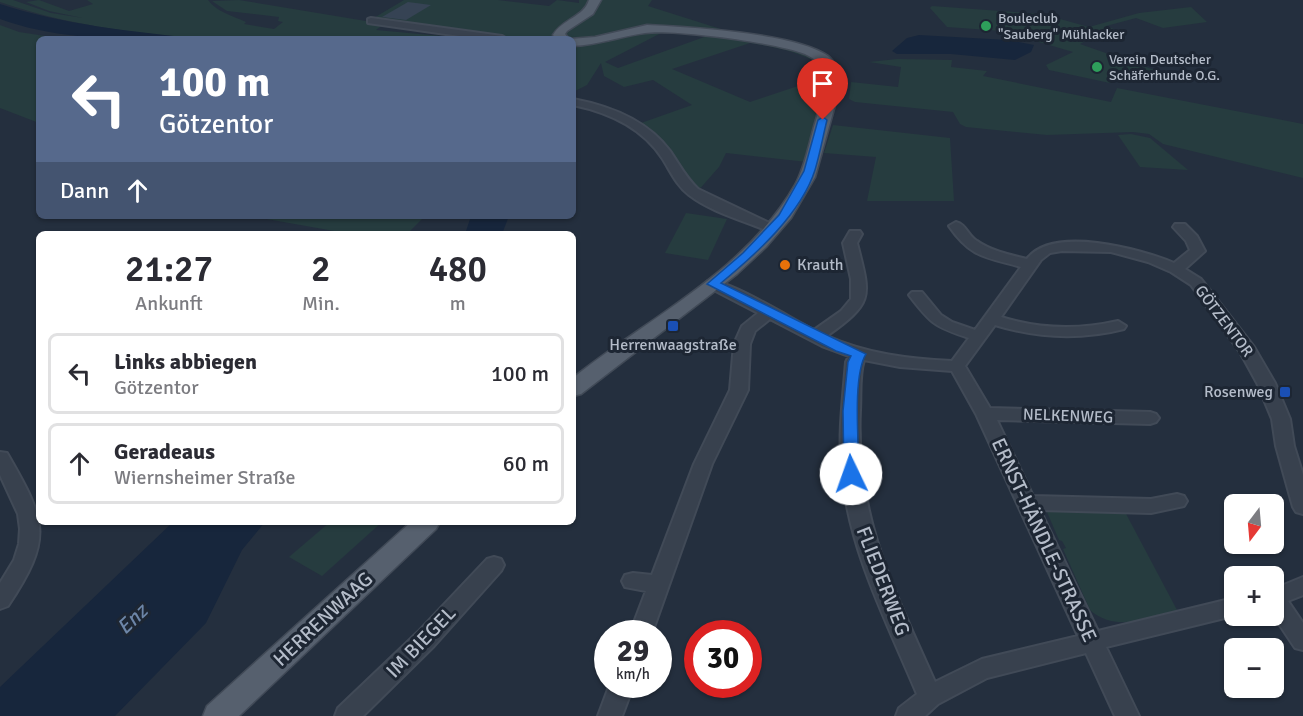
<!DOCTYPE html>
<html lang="de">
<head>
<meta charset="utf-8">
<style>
  body { margin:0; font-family:Signika,sans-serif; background:#f7f7f7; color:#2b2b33; height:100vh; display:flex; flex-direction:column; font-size:22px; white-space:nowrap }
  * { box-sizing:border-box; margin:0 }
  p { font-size:20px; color:#7c7c81 }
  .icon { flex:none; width:33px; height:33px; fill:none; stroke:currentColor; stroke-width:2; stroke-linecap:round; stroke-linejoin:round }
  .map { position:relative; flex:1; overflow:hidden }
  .sheet { position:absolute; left:36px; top:231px; width:540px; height:294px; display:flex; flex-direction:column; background:#fff; border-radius:9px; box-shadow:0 2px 4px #0004 }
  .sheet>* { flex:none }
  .hud { position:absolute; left:36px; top:36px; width:540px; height:183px; border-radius:9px; box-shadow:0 2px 4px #0004; background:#56698c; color:#fff; overflow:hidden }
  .needle { width:39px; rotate:196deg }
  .controls { position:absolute; left:1224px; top:494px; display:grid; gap:12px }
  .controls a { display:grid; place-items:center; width:60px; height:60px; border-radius:9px; background:#fff; box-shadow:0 2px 4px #0004; font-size:30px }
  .speed { position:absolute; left:594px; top:620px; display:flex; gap:12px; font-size:30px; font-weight:700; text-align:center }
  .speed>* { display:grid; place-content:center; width:78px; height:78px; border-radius:50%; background:#fff; box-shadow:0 2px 4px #0004; line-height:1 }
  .speed small { font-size:15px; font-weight:400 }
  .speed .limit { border:9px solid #d22; background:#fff; color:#111 }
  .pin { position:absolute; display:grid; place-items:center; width:51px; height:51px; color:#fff; margin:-62px -26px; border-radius:50% 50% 50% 0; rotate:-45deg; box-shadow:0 0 6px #0007 }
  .pin .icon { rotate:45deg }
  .me { position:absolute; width:66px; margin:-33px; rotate:357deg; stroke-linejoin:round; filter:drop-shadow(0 0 4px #0008) }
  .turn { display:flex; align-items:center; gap:21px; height:126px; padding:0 24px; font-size:27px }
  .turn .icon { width:78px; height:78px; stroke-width:2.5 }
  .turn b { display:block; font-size:42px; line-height:51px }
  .then { display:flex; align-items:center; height:57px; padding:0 24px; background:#0003; gap:12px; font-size:22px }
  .eta { display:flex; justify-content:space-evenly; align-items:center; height:102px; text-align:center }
  .eta b { font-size:36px; font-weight:600; line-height:42px }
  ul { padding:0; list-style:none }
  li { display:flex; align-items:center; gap:18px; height:81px; margin:0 12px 9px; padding:0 12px; border:3px solid #e1e1e2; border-radius:9px }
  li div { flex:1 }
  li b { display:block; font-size:22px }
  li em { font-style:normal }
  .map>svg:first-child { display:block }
  .green { fill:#263c3f; fill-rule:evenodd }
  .water { fill:#17263c }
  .building { fill:#364354 }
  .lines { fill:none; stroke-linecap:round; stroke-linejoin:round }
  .minor-casing { stroke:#414a57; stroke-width:4 }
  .major-casing { stroke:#414a57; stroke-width:3 }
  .minor { fill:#38414e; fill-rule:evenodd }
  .major { fill:#56606e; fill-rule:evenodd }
  .route { fill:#1a73e8; stroke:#114b97; stroke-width:1.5 }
  .leisure-dot { fill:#2e9e5b; stroke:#1d2633; stroke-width:2 }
  .food-dot { fill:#e8710a; stroke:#1d2633; stroke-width:2 }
  .transit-dot { fill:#1a4fb4; stroke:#1d2633; stroke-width:2 }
  .labels { text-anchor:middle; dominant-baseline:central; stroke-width:6; stroke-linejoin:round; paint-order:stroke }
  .far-poi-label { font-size:14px; fill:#b4bcc9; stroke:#1d2633; text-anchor:start }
  .poi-label { font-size:16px; fill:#b4bcc9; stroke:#1d2633; text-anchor:start }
  .street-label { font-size:16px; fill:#b4bcc9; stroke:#1d2633 }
  .near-street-label { font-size:20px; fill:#b4bcc9; stroke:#1d2633 }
  .near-water-label { font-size:21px; font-style:italic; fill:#6d86a8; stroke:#1d2633 }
</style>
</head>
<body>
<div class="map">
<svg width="1303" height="716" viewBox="0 0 1303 716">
  <rect width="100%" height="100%" fill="#242f3e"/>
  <!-- green -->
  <g class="green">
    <path d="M0,0h13l38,13 32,5 -34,-7 -23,-9 13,-2 30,11 24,-7 -6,-4h121c9,12 25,16 38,22l-2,2 30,5 9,-7 -5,-1 1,-4 -52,-6 -15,-10 27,-1 145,24 -8,6 98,9c-156,0 -326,14 -474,-37z"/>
    <path d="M404,0h94l51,6 8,-6 22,3v-3h13l-1,6 -34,24 -3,4 2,5h-49l-135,-20z"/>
    <path d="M598,0h54l-4,6 101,32 -68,-10 -83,11h-27l-5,-2 -1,-5z"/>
    <path d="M932,6l110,8 47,13 50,-14 52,-6 16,15 -44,6 -27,-10 -30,8 20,8 -39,6 -7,4 83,29 -53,10 -61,-13 -3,-5 27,-13 -71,-21 -55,-4 -17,-19z"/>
    <path d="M0,25l19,7 46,7h-26v84l-39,-15z"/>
    <path d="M658,30c34,0 128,9 156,25 10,6 18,13 17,26l-24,81 -81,-9 -7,14 -22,25 -40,-56 -16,-13 51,-18 -39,-25 -29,7 -20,-11 -3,-13 -14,22 -14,7v-46l64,-14zM665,31l42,5 -89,32 -13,-6zM750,43c26,4 49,9 72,22l3,12 -75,25 -78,-33z"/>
    <path d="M897,59l55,1 -1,7 36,4 -4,5 128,26 6,-14 186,36v54l-140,-34 -14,-10 -16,-2 -86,3 -81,-8 -6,-3 -7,-12 -98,-10 -6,-3 2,-17 47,5 3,-20 -32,-5z"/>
    <path d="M833,125l117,13 4,63h-87l9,-44 -52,-4z"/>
    <path d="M1131,134l19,4 38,32 -48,-3 -22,-32z"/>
    <path d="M686,213l41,6 -19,41 -43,-7z"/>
    <path d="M263,216h162l-18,18h-56l-90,-16z"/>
    <path d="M1051,508l73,2 53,100c-30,8 -61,23 -87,0l-27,-61 3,-1 -4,-7 -3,-1 -12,-28z"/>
    <path d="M330,522h52l-60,54 -33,-19z"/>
  </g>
  <!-- water -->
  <g class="water">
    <path d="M0,4c64,21 131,27 198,35 -65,0 -135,3 -198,-20z"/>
    <path d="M919,35l89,5 26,5 -3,7 -16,8 -64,-6h-54l-5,-3 15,-13z"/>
    <path d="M471,216h38l-7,18h-37z"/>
    <path d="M173,522h92l-23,28 -36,73 -91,93h-115v-29z"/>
  </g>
  <!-- building -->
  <path class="building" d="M408,2l23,3 -25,15 -24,-3z"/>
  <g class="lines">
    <defs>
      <g id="minor">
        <path d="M371,18l131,18 5,3h-26l-113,-16v-4z"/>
        <path d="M573,99c37,7 74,21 97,52 9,13 16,27 28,38l82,39 -7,4 -5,-1c-26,-11 -57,-19 -79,-36 -13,-10 -19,-25 -27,-37 -20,-31 -55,-46 -89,-53z"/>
        <path d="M956,222c10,2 12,14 21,19 14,10 33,14 50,18 25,-34 114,-10 147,4l16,-13 -4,-9 -13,-14 2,-3h10l12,12 8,15 -20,18 16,10 53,68 21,36 15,36 4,27 9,29v39l-7,-2 -3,-5 -17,-61 -4,-27 -15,-36 -17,-31 -49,-67 -20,-13 -23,-10 -37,-10 -49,-1 -12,2 -9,7 -40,57c38,12 78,13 117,4l8,5 -2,3c-43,11 -87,9 -129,-4l-30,41 25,42 160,4 6,2 3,4 -3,4 -6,2 -153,-4 36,76 118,3 26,-5 7,2 3,5 -3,5 -33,7 -111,-3 58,121 136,-33v17h3l-131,32 33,69h-24l-29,-63 -99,25 -49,26 -13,12h-29l3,-8 18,-14c-30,-72 -68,-143 -75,-222 -4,-36 1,-74 4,-110l3,-6 -27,-10 -52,-27 -15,12 -5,13 -2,46 -36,74 -60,169h-22l16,-42 -21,-4 -3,-6 3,-6 8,-2 19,2 42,-111 36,-74 4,-46 8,-18 16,-13 -50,-26 -2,-3 2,-3c17,-4 87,40 106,49l27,-19 10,-12v-20l-8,-36 7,-12h10l2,3 -5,9c14,55 17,59 -30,93 40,18 82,23 125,25l17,-23c-34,-11 -38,-14 -60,-43l3,-3h10l19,23 11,7 23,8 46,-63c-35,-10 -50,-9 -72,-41zM864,360l36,7 52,4 24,43 102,222 -96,23 -47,23c-41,-93 -80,-166 -75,-272 1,-16 -1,-35 4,-50z"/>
        <path d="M0,452l7,1c40,69 46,85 1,153l-8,3v-26l14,-23 5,-16 1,-15 -2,-15 -18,-39z"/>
        <path d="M494,557l7,2 3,6 -3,6 -67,75 -71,70h-28l3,-8 80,-76 69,-73z"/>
        <path d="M1303,577v18l-15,6 15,22v27l-8,-2 -22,-33 1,-26z"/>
        <path d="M610,684h24l-12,32h-24z"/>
      </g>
      <g id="major">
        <path d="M589,0h12l-8,14 -26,17 -2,3 4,5h-13l-3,-4c9,-16 31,-18 36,-35z"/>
        <path d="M647,25c41,2 149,8 181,31 6,5 10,13 14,19l-2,12 -25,90 -24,41 -25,29 -29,27 -156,120 -8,2v-18c75,-60 173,-107 222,-193 11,-20 14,-43 21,-65 3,-13 9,-26 12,-39v-6c-6,-10 -12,-16 -23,-21 -27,-11 -131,-25 -160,-21 -24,3 -47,12 -72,13v-7h-3l25,-2z"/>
        <path d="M411,522h29l-4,7 -197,187h-36l4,-10z"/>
      </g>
    </defs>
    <!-- minor casing -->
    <use href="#minor" class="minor-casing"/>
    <!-- major casing -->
    <use href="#major" class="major-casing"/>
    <!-- minor -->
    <use href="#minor" class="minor"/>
    <!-- major -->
    <use href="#major" class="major"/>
  </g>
  <!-- route -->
  <path class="route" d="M823,117l4,3c-4,16 -7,33 -12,50 -14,44 -59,84 -94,113l145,71c-14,23 -7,91 -7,120l-2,3h-11l-2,-3 -1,-63 5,-49 3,-6 -15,-5 -129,-67 36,-31 36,-38 25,-44 14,-51z"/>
  <!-- markers -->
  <g class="leisure-dot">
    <circle cx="986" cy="26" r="6"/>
    <circle cx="1097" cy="67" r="6"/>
  </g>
  <circle class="food-dot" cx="785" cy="265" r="6"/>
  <g class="transit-dot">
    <rect x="667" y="320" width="12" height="12" rx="3"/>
    <rect x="1279" y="386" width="12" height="12" rx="3"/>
  </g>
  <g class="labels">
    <!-- far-poi labels -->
    <g class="far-poi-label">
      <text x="998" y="18">Bouleclub<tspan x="998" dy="16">"Sauberg" Mühlacker</tspan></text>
      <text x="1109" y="59">Verein Deutscher<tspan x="1109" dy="16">Schäferhunde O.G.</tspan></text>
    </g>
    <!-- poi labels -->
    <g class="poi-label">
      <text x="797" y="265">Krauth</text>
      <text x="673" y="345" text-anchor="middle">Herrenwaagstraße</text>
      <text x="1273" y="392" text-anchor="end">Rosenweg</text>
    </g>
    <!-- street labels -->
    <g class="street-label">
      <text transform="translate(1224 321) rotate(53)">GÖTZENTOR</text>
      <text transform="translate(1068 416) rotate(2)">NELKENWEG</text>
    </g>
    <!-- near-street labels -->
    <g class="near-street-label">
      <text transform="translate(1044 540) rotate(65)">ERNST-HÄNDLE-STRASSE</text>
      <text transform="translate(883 581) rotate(69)">FLIEDERWEG</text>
      <text transform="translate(323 619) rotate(-43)">HERRENWAAG</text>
      <text transform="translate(421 642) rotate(-46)">IM BIEGEL</text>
    </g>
    <!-- near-water labels -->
    <g class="near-water-label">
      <text transform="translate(132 619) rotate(-44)">Enz</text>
    </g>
  </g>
</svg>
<div class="controls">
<a><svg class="needle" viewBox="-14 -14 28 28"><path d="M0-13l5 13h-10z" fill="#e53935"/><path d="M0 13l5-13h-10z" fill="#7c7c81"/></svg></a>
<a>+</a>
<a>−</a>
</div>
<div class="speed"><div>29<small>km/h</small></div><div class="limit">30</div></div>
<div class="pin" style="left:823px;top:120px;background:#d93025"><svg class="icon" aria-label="arrive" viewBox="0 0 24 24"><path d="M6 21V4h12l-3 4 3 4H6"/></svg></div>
<svg class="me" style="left:851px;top:474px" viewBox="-20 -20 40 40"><circle r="19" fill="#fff"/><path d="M0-13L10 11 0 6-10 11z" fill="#1a73e8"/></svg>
<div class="hud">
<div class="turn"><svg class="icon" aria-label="left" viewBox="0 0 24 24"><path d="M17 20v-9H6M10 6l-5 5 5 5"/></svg><div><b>100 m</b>Götzentor</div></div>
<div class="then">Dann<svg class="icon" aria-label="ahead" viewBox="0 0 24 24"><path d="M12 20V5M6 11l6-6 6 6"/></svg></div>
</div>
<section class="sheet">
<div class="eta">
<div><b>21:27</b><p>Ankunft</p></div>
<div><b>2</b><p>Min.</p></div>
<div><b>480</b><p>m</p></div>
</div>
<ul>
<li><svg class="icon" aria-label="left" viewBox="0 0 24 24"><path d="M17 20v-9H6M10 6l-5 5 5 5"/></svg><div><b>Links abbiegen</b><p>Götzentor</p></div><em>100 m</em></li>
<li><svg class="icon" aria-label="ahead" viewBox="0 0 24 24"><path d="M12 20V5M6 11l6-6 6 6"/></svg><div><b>Geradeaus</b><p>Wiernsheimer Straße</p></div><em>60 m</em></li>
</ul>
</section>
</div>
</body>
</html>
